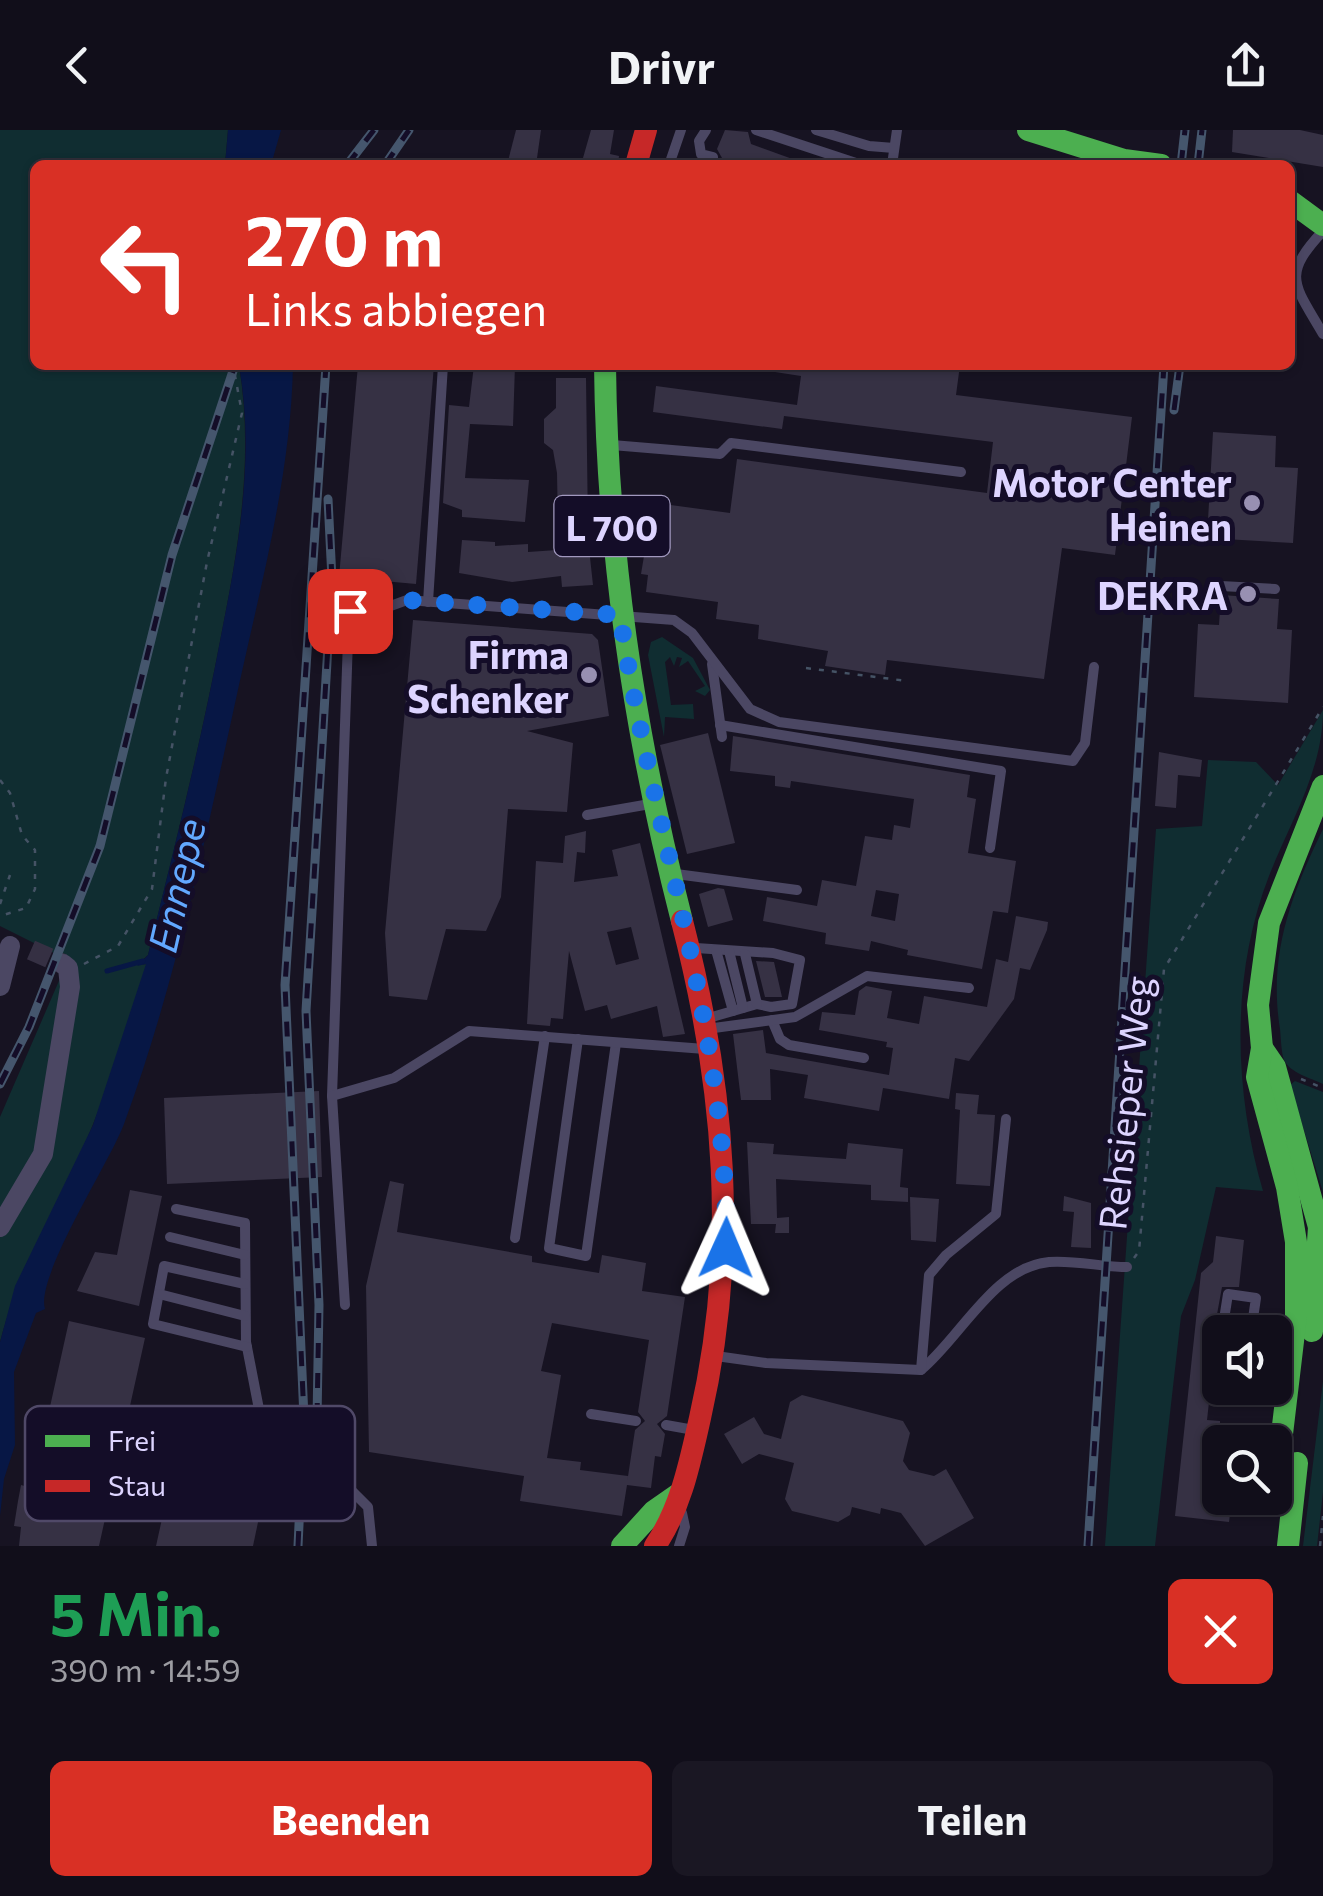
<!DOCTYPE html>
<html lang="de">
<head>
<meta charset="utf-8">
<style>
  body { margin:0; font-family:Commissioner,sans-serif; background:#1a1723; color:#f1f3f6; height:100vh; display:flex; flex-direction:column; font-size:38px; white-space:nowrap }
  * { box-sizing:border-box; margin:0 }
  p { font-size:32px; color:#9c9ca2 }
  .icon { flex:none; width:55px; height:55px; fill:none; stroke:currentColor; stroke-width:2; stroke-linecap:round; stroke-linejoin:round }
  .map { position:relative; height:1416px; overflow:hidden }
  .details { display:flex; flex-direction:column; background:#110e1a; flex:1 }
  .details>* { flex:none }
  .banner { position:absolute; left:30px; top:30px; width:1265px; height:210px; border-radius:15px; box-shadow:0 2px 8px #0004,0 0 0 2px #302e39; background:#d93025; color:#fff; overflow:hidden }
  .buttons { position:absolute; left:1202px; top:1185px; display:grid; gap:20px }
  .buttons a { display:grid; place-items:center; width:90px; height:90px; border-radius:15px; background:#110e1a; box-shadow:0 2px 8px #0004,0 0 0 2px #302e39; font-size:50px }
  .pin { position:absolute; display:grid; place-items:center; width:85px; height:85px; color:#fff; margin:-42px; border-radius:20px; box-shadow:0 5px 15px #0006 }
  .me { position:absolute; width:110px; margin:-55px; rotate:1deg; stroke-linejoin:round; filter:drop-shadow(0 0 8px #0008) }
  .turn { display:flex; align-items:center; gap:35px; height:210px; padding:0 50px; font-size:45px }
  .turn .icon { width:130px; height:130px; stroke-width:2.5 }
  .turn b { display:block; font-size:70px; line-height:85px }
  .round { display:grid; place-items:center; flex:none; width:105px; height:105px; border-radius:15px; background:#1a1723 }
  .head { display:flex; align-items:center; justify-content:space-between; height:170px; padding:0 50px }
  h1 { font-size:60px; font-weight:700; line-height:75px; color:#1e9e55 }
  .action { display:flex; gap:20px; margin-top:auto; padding:20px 50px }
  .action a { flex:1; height:115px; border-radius:15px; background:#d93025; color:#fff; font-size:40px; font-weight:700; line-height:115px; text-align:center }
  .action a+a { background:#1a1723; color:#f1f3f6 }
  header { display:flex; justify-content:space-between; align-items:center; height:130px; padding:0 50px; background:#110e1a; font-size:45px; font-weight:700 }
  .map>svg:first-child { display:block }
  .green { fill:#102d31 }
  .water { fill:#071745 }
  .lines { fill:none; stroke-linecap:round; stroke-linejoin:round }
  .stream { stroke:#071745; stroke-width:5 }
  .building { fill:#363144; fill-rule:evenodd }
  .street-tunnel { stroke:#353043; stroke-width:20; stroke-dasharray:20 10; stroke-linecap:butt }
  .path { stroke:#455365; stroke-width:2.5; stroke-dasharray:5 8; stroke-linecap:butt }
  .lane { stroke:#4b4763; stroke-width:10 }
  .street { stroke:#4b4763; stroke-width:20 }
  .fast { stroke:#4caf50; stroke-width:22 }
  .jam { stroke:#c62828; stroke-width:22 }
  .rail-casing { stroke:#45566d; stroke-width:9 }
  .rail { stroke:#140d28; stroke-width:5; stroke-dasharray:15; stroke-linecap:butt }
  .route { stroke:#1a73e8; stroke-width:18; stroke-dasharray:0 32.4 }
  .poi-dot { fill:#9890b2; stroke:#140d28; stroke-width:4 }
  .labels { text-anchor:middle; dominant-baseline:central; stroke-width:10; stroke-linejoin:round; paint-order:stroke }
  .shield { fill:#140d28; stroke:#a198be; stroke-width:2.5 }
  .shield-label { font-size:35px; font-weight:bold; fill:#ddd4ff }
  .poi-label { font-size:38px; font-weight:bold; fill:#ddd4ff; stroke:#140d28; text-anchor:end }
  .street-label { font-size:38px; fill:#ddd4ff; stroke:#140d28 }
  .water-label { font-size:40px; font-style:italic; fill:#62a8ff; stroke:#140d28 }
  .key { fill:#140d28; stroke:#504968; stroke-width:2.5 }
  .key-label { font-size:28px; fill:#ddd4ff }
</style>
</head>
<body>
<header><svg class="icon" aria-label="back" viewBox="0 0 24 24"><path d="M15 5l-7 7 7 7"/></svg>Drivr<svg class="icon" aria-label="share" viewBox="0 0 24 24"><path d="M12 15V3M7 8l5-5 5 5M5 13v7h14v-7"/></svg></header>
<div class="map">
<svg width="1323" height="1416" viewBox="0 0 1323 1416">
  <rect width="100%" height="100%" fill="#171322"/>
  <!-- green -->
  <g class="green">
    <path d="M0,0h228l-3,35h-190v200h204c15,93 0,180 -18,271 -20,107 -47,213 -73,319l-11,10 10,-1c-20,68 -42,137 -72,202 -29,64 -57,107 -75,176v-225l68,-157 -68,-34z"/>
    <path d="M662,507l31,21 17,32 -5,6 -10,-5 10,-5 -17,-25 -9,6 3,-9 -5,-1 -3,9 -4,-9 -5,5 6,43 22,-1 1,15 -29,-2 -1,20 -16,-82 3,-13z"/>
    <path d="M1323,580c0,61 -33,112 -54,166 -39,100 -35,216 -6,315l-47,-4 -21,93 -14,36 -26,230h-50l51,-717 46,-3 6,-66 48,2 22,23z"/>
    <path d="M1323,699v255c-12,-6 -33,-11 -39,-24 -3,-9 -3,-22 -4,-31 -12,-74 11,-134 43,-200z"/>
    <path d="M1295,951l28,11v100l-33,-107z"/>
    <path d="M1323,1251v111l-6,54h-14z"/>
  </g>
  <!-- water -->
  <g class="water">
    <path d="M228,0h53l-10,35h-46z"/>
    <path d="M239,235h54c-2,108 -31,215 -54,320 -32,146 -63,298 -115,439 -14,38 -89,153 -79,185l-9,4 -22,59 1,73 -11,34 -4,37v-174l15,-56 78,-161 53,-161 -9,2 11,-11c26,-106 53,-212 73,-319 18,-91 34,-179 18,-271z"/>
  </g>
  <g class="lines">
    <!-- stream -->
    <path class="stream" d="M107,841l36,-10"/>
  </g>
  <!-- building -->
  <g class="building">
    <path d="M516,0h25l-5,35h-29z"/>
    <path d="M591,0h23l-4,24 9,2 -1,9h-37z"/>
    <path d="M725,0l23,2 3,12 58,21h-93l6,-7 -5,-9z"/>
    <path d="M1233,0h67l23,5v32l-91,-15z"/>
    <path d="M358,235h76l-18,219 -77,-7z"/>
    <path d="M474,235h41l-2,61 -43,-2 -5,54 64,2 -4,42 -63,-5v-7l-19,-7 6,-98 20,2z"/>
    <path d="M776,235h184l-4,30 176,22 -17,138 -53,-7 -18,131 -157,-19 -2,15 -60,-9 3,-15 -70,-12 1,-14 -43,-6 2,-17 -72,-10 2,-17 -7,-1 3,-18 -5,-1 2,-54 89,12 7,-54 250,34 6,-51 -209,-26 -2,13 -129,-17 3,-26 141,19 4,-29 -26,-4z"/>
    <path d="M556,248h30l2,150 -30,-3 -1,-52 -4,-23 -9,-7v-24l12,-11z"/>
    <path d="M1213,302l63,4 -1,31 23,1 -5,75 -86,-5z"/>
    <path d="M588,409l5,46 -31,2 -1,-11 -49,6 -53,-9 3,-33 33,2v4l33,-2v8l29,-2 2,-9z"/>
    <path d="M1221,465l58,4 -2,30 15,1 -4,73 -94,-6 4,-73 21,1z"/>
    <path d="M413,490l179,14 6,6 11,76 -82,15 46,12 -6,69 -59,-3 -7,88 -15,34 -40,-2 -19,71 -38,-4 -4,-63z"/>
    <path d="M708,603l27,110 -48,11 -27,-109z"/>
    <path d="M733,606l237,39 -3,22 9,2 -8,54 48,8 -8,52 -15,-2 -11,58 -75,-14 1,-5 -37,-9 -2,10 -44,-7 1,-11 -63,-12 4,-24 50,9 5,-26 34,6 9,-50 27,4 2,-15 16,3 4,-29 -123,-18 -1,7 -15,-2v-10l-45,-5zM876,760l23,4 -4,27 -24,-5z"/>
    <path d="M1159,622l43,8 -2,17 -22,-2 -2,33 -21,-2z"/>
    <path d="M586,701l-1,22 -8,-1 -3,30 44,-6 -6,-26 28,-7 45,191 -22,3 -6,-31 -46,13 -4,-14 -22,6 -16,-60 -6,68 -12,-1 -1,8 -23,-2 9,-163 27,2 2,-27zM631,797l8,32 -23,6 -9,-33z"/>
    <path d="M718,758l6,1 9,31 -25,7 -9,-33z"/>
    <path d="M1016,786l32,6 -1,8 -17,40 -10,-2 -6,31 -45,62 -14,-3 -6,41 -66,-11 -4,23 -75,-13 4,-23 -38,-6 1,31h-30l-8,-66 30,-4 3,23 123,22 4,-27 -7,-1 1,-5 -68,-12 3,-18 33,3 4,-24 7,-5 26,5 -5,27 32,6 5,-28 63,11 9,-48 12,3z"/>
    <path d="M756,831l18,1 8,35h-17z"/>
    <path d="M319,961l3,86 -155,7 -3,-86z"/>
    <path d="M956,963l23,2 -2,19 18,1 -5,71 -34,-2 4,-74 -5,-1z"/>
    <path d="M747,1012l27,2 -1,10 73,5 2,-16 55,6 -3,38 8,1v14l-37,-2v-15l-95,-6 1,39 12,-1v16h-14l1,-9h-25z"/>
    <path d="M390,1051l14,3 -7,48 135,24v6l67,11 3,-18 44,8 -4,28 43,6 -18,119 -10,8 8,10 -4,23 -6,-1 -4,32 -24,-3 -5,31 -102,-15 4,-25 -155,-24 -3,-166zM552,1193l97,17 -11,72 7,9 -10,9 -8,53 1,-7 -48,-6 1,-8 -34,-4 14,-83 -20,-4z"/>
    <path d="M130,1060l32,6 -23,110 -62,-15 18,-39 22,3z"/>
    <path d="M1064,1066l27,7v45l-20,-1 3,-35 -11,-1z"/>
    <path d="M910,1067l29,2 -3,43 -25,-2z"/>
    <path d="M1216,1106l28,4 -5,47h-17l-11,60 1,12 8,6v29l-10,-1 -3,27 13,1v77h12l-3,24 -54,-6 26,-243 12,-11z"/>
    <path d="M69,1191l76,17 -46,208h-80l2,-19 -7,-1 4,-25 3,-16 11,3z"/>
    <path d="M802,1265l101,26 7,12 -7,28 6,9 25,6 12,-7 28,49 -49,28 -24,-33 -20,-5 -1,6 -28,-7 -2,8 -12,7 -46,-11 -7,-12 9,-36 -35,-9 -17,10 -18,-30 30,-17 10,17 17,5 9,-37z"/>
    <path d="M177,1321l92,19 -16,76h-97z"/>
  </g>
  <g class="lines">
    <!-- street-tunnel -->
    <path class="street-tunnel" d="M31,820l32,14"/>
    <!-- path -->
    <g class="path">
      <path d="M806,538l101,13"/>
      <path d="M0,650l10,13 12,42 13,15v39l-9,19 -26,8"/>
      <path d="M0,774l10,-29"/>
      <path d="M84,834l34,-18 34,-57 14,-111 41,-216 35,-149 -9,-48"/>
      <path d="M1301,949l22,9"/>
      <path d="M1134,1128l5,-7 25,-282 159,-262"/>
      <path d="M1320,1416l3,-30"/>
    </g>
    <!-- lane -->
    <g class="lane">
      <path d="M706,0l-7,11 2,13 12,3"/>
      <path d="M756,0l106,35"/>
      <path d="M816,0l53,16 25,2"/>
      <path d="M669,35l12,-35"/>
      <path d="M892,35l5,-35"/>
      <path d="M1323,101c-42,45 -29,53 0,103"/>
      <path d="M612,315l108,9 11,-11 230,29"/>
      <path d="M1221,456l54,3"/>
      <path d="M428,472l15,-237"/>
      <path d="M712,534l10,73"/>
      <path d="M720,595l281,46 -11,77"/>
      <path d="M587,685l63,-11"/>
      <path d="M676,744l121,16"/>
      <path d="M696,818l77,5 27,7 -8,44 -21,3 -14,-3 -45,13"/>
      <path d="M716,820l17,61"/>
      <path d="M729,821l14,57"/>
      <path d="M745,824l12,50"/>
      <path d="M772,890l8,19 9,6 75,13"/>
      <path d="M714,898l81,-11 72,-41 102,12"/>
      <path d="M578,909l-29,209 37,8 30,-213"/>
      <path d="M332,966l17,-485 25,1 33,-12 267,20 18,13 58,76 29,13 294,39 12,-18 9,-76"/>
      <path d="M176,1079l69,14 1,119 23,119 80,27 19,19 4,39"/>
      <path d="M170,1107l75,18"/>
      <path d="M515,1108l30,-202"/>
      <path d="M245,1154l-81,-18 -11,58 94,23"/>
      <path d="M159,1164l86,22"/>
      <path d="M345,1175l-13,-209 62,-18 75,-47 236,18"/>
      <path d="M1222,1202l6,-38 28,4 -5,34"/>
      <path d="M1220,1217v9"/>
      <path d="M716,1226l50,7 155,7c40,-33 73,-103 128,-108 26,-2 53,5 78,5"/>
      <path d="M921,1240l8,-95 17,-20 50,-41 10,-95"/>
      <path d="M591,1284l45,7"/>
      <path d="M666,1295l28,5"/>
      <path d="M679,1416l6,-19 -3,-14"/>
    </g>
    <!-- street -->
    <g class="street">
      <path d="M0,856l10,-40"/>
      <path d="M0,1097l43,-73 27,-167 -2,-19 -5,-4"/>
    </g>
    <!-- fast -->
    <g class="fast">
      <path d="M1028,0l96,30 37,5"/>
      <path d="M1290,71l33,24"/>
      <path d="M605,235c2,190 30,373 77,556"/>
      <path d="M1262,918l13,19 44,160 -7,104"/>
      <path d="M1275,1363l21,-177v-74l-9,-55 -30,-110 5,-29 -4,-43 11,-82 54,-137"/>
      <path d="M622,1416l32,-35 23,-16"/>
      <path d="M1288,1416l9,-83"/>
    </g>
    <!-- jam -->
    <g class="jam">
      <path d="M636,35l10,-35"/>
      <path d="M655,1416c26,-38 35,-84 45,-128 39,-170 25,-330 -18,-497"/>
    </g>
    <defs>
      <g id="rail">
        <path d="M347,35l27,-35"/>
        <path d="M385,35l24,-35"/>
        <path d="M1181,35l4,-35"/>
        <path d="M1198,35l4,-35"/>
        <path d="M1174,280l6,-45"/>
        <path d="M0,954l29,-57 71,-181 72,-291 63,-190"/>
        <path d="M317,1288l2,-113 -13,-294 26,-432 -4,-80"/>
        <path d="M298,1416l6,-128 -19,-433 41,-620"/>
        <path d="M1088,1416l76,-1181"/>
      </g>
    </defs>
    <!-- rail casing -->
    <use href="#rail" class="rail-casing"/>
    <!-- rail -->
    <use href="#rail" class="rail"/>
  </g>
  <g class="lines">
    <!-- route -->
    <path class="route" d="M350,481l24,1 33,-12 213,15c31,212 109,417 106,633"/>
  </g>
  <!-- markers -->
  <g class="poi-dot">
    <circle cx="1252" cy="373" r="10"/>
    <circle cx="1248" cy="464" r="10"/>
    <circle cx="589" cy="545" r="10"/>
  </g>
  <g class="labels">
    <!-- shield labels -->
    <rect class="shield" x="554.5" y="366" width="115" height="60" rx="8"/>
    <g class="shield-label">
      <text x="612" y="396">L 700</text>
    </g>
    <!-- poi labels -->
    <g class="poi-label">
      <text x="1232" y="351">Motor Center<tspan x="1232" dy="44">Heinen</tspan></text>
      <text x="1228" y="464">DEKRA</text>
      <text x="569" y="523">Firma<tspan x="569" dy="44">Schenker</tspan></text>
    </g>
    <!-- street labels -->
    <g class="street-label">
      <text transform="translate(1124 973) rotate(-84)">Rehsieper Weg</text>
    </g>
    <!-- water labels -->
    <g class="water-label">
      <text transform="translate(175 755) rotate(-77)">Ennepe</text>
    </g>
  </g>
  <!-- legend -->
  <rect x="25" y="1276" width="330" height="115" rx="15" class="key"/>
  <rect x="45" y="1305" width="45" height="12" fill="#4caf50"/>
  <rect x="45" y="1350" width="45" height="12" fill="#c62828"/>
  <g class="key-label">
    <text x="108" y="1321">Frei</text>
    <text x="108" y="1366">Stau</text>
  </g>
</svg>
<div class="buttons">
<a><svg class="icon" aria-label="sound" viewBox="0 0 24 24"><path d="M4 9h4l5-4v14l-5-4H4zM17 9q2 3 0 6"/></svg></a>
<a><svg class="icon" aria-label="search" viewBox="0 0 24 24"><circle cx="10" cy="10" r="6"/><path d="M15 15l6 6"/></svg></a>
</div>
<div class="pin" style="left:350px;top:481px;background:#d93025"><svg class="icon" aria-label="arrive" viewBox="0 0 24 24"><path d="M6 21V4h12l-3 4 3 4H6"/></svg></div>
<svg class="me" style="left:726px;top:1118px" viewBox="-20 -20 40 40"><path d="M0-17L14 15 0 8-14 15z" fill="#1a73e8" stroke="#fff" stroke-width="4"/></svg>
<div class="banner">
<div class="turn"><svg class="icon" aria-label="left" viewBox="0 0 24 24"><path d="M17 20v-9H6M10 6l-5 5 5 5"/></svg><div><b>270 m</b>Links abbiegen</div></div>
</div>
</div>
<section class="details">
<div class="head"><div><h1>5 Min.</h1><p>390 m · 14:59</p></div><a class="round" style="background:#d93025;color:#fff"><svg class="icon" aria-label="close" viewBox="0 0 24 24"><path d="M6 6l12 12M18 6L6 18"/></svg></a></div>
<div class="action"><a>Beenden</a><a>Teilen</a></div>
</section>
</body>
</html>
